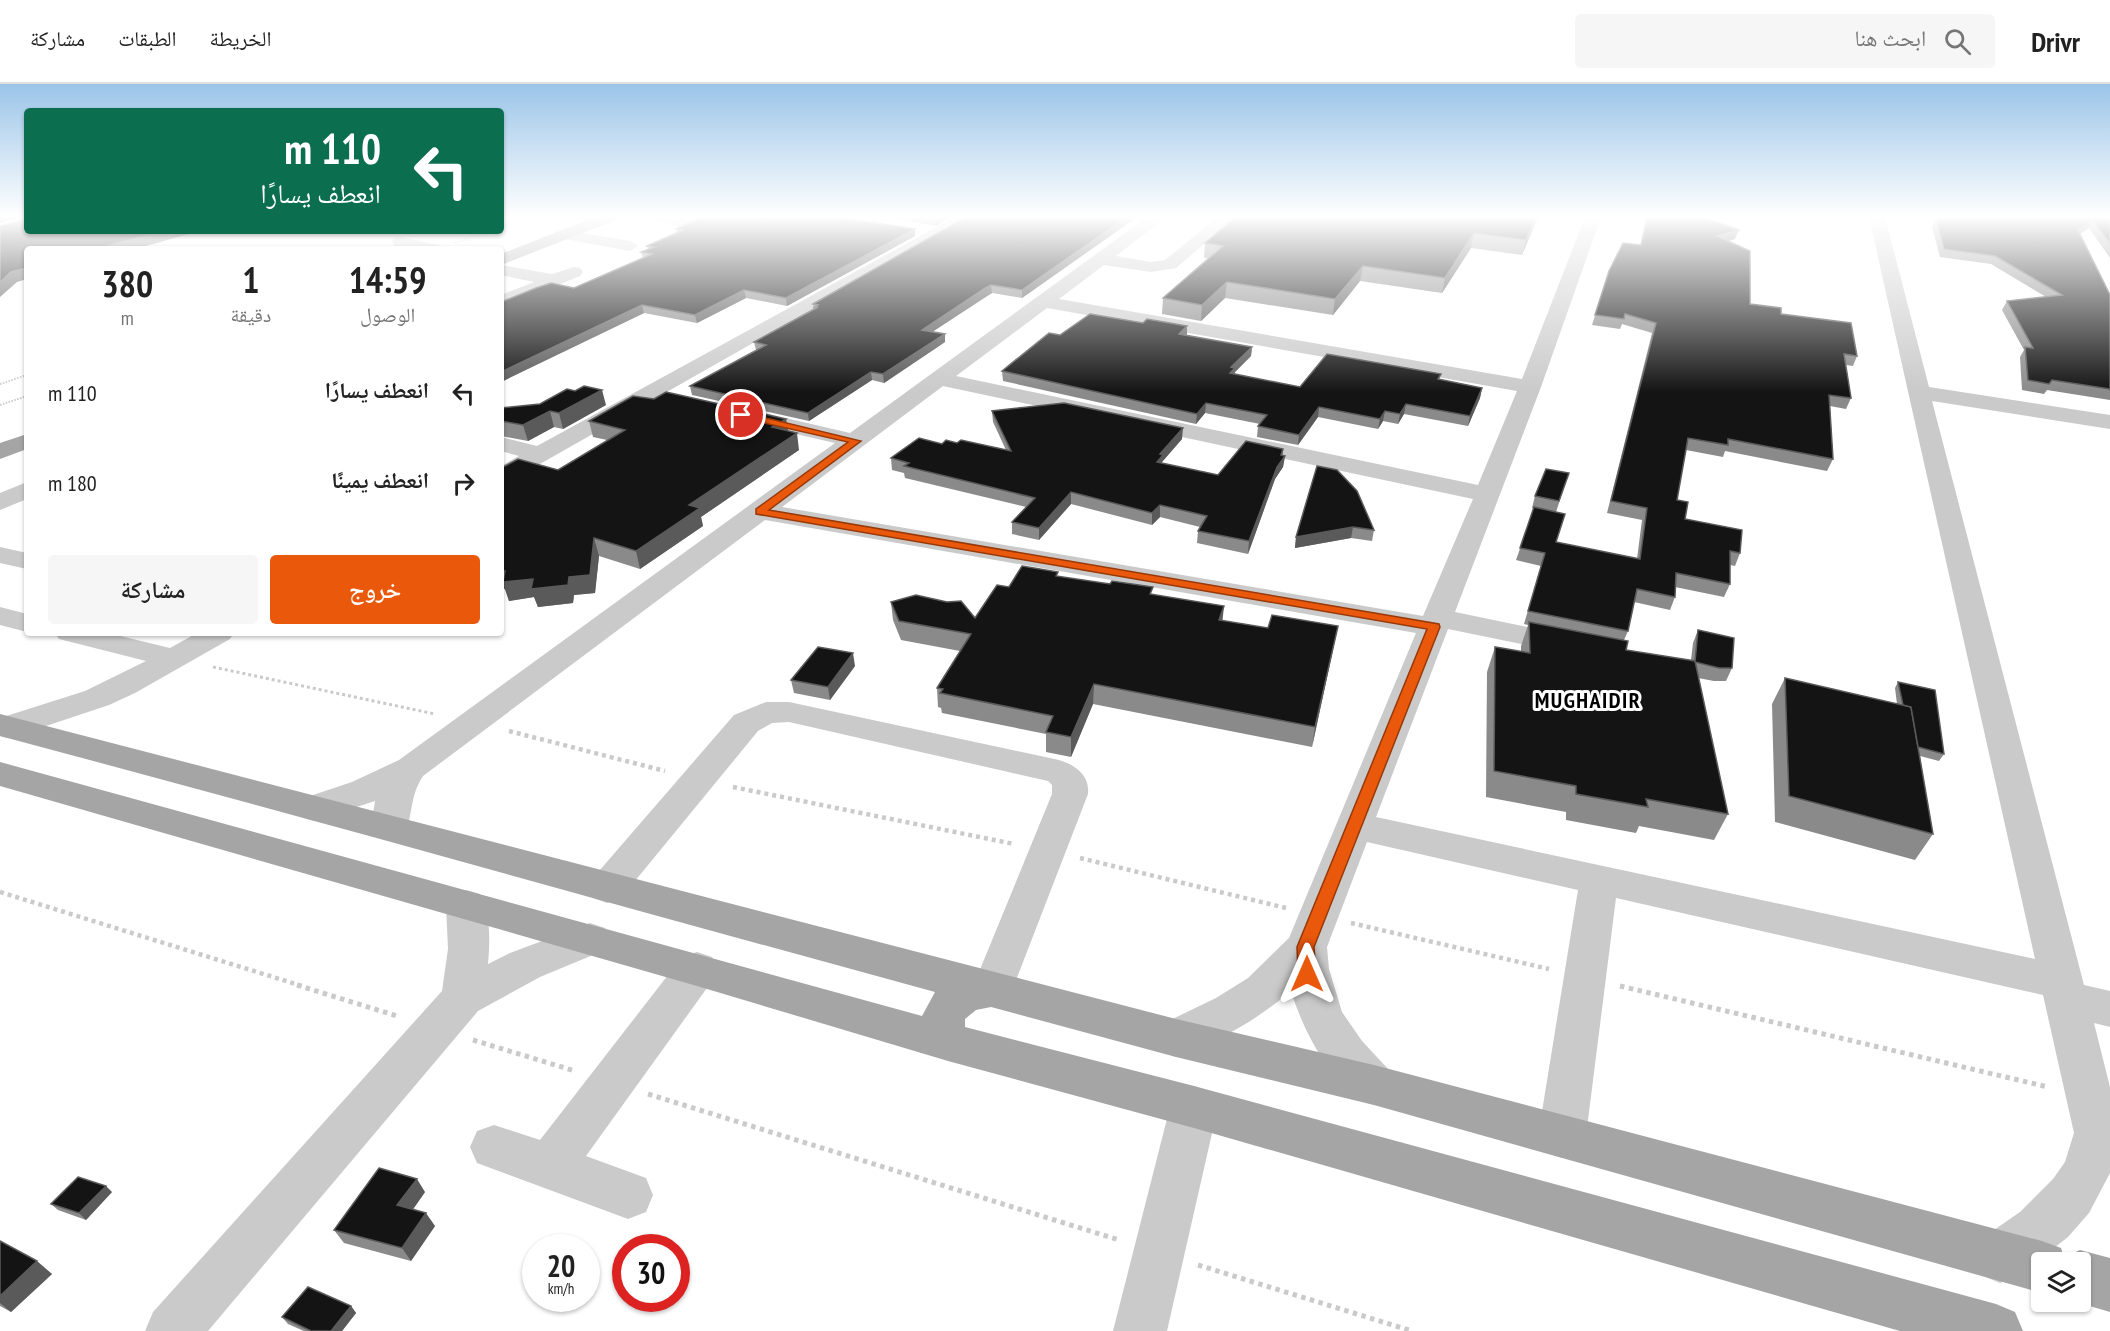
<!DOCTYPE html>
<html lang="ar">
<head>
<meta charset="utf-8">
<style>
  body { margin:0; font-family:"PT Sans Narrow","Noto Naskh Arabic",sans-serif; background:#f6f6f6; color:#222; direction:rtl; height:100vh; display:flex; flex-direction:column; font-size:22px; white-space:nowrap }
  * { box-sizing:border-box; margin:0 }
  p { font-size:20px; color:#767676 }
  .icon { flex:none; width:33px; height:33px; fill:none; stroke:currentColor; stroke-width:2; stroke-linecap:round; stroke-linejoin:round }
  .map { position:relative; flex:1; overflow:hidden; direction:ltr }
  .details { position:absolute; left:24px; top:162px; width:480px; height:390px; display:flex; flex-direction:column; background:#fff; border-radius:6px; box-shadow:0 2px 4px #0004; direction:rtl }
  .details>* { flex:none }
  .top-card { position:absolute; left:24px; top:24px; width:480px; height:126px; border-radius:6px; box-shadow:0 2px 4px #0004; direction:rtl; background:#0b6e4f; color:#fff; overflow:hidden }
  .controls { position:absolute; left:2031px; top:1168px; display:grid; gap:12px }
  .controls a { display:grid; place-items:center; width:60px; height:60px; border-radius:6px; background:#fff; box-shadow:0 2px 4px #0004; font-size:30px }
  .speed { position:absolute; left:522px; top:1150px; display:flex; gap:12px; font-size:30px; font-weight:700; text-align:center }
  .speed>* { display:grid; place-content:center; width:78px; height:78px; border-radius:50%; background:#fff; box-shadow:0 2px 4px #0004; line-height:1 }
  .speed small { font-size:15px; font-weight:400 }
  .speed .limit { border:9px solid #d22; background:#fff; color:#111 }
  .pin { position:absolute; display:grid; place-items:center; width:51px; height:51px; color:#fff; margin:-26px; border:3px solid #fff; border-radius:50%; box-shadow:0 2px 6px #0007 }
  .me { position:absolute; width:66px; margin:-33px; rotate:0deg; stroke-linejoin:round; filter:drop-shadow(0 0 4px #0008) }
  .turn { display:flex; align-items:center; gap:21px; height:126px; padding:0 24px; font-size:27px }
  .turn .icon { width:78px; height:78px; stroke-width:2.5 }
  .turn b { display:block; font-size:42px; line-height:51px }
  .eta { display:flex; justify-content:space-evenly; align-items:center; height:102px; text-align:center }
  .eta b { font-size:36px; font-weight:600; line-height:42px }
  .action { display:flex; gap:12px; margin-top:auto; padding:12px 24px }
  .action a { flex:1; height:69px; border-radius:6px; background:#ea580c; color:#fff; font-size:24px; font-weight:600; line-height:69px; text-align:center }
  .action a+a { background:#f6f6f6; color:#222 }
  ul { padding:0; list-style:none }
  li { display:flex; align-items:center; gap:18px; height:90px; padding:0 24px }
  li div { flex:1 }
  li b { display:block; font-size:22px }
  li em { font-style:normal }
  header { display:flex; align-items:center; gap:36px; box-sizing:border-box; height:84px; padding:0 30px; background:#fff; border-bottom:2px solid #e0e0e0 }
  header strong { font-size:28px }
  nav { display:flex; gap:33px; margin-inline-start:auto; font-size:21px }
  .search { width:420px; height:54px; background:#f6f6f6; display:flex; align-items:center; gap:15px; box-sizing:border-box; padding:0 21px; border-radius:6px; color:#767676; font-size:22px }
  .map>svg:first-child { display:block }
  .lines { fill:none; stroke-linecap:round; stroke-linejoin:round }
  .path-far3 { stroke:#cacaca; stroke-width:2; stroke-dasharray:1.5 1.5; stroke-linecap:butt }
  .path-far2 { stroke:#cacaca; stroke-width:3; stroke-dasharray:3 3; stroke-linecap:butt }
  .path-far1 { stroke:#cacaca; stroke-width:4.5; stroke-dasharray:4 4; stroke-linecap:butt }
  .path { stroke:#cacaca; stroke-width:5; stroke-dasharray:4.5 4.5; stroke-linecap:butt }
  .minor { fill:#cacaca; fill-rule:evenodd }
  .major { fill:#a5a5a5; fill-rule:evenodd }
  .wall { fill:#8a8a8a }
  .shaded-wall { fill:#5a5a5a }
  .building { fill:#141414; stroke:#5a5a5a; stroke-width:1.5 }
  .route { fill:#ea580c; stroke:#983908; stroke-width:1.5 }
  .labels { text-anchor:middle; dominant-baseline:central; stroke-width:6; stroke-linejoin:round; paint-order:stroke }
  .district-label { font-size:22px; font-weight:bold; letter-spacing:1.5px; fill:#000; stroke:#fff }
</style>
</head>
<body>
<header>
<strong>Drivr</strong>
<div class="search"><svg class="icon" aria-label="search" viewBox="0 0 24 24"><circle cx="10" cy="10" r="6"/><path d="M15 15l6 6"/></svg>ابحث هنا</div>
<nav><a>الخريطة</a><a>الطبقات</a><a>مشاركة</a></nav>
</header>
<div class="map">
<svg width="2110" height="1247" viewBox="0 0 2110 1247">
  <rect width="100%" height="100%" fill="#fff"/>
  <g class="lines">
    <!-- path-far3 -->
    <g class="path-far3">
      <path d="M501,142l23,-9"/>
      <path d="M455,159l32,-12"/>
      <path d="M0,300l27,-9"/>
      <path d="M0,321l27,-9"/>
    </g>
    <!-- path-far2 -->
    <path class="path-far2" d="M213,583l222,47"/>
    <!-- path-far1 -->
    <g class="path-far1">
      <path d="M509,647l156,40"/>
      <path d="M733,703l281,57"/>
      <path d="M1080,774l206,50"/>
      <path d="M0,808l302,94"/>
      <path d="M1351,839l198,46"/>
    </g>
    <!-- path -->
    <g class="path">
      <path d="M297,901l100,31"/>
      <path d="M1620,902l428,101"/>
      <path d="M473,956l102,31"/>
      <path d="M648,1010l471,146"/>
      <path d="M1198,1181l214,66"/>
    </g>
    <!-- minor -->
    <g class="minor">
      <path d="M648,133l44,3 2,3 -8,5 -36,-8z"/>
      <path d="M955,133h20l-465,264 -9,2v-17l18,-10 -18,-5v-14l36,9z"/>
      <path d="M1147,133h19l-50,39 35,6 14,-2 53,-43h18l-60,51 -25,4 -47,-7 -45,34 463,80 63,-162h16l-60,170 -86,225 125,26 4,7 -4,7 -11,2 -121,-25 -72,188 659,142 -166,-742h16l44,170 181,28v14l-178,-28 152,584 26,6v36l-16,-4 16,64v86l-21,40 -21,24 -49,38 -19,8 -19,-8 -7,-18 7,-18 39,-27 33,-33 12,-17 9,-29 -31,-138 -427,-97 -30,238 -7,16 -17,6 -17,-6 -7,-16 40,-246 -211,-48 -40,105 2,22 13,43 20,29 28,30 7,14 -7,14 -16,6c-5,-2 -13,-3 -17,-7 -31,-23 -55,-71 -66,-107 -34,29 -73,51 -115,66l-16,-6 -6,-13 6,-13 56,-27 32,-20 41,-40 127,-305 -651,-113 -342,256c-15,23 -9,42 -20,60l-13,4 -13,-4 -6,-9 4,-26 -61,20 -13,-4 -5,-9 5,-9 51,-17 47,-22 436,-317 -100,-23 -3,-5 3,-5 8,-2 107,25zM1047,224l470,83 -39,94 -522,-109zM943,302l530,113 -50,117 -641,-109z"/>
      <path d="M566,146l64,11 8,5 -8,5 -70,-13 -2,-3z"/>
      <path d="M400,153l39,8 2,4h-32l-15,-3 -2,-4 2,-4z"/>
      <path d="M501,181l51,9 22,-7 6,1 3,4 -3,4 -79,32v-13l33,-13 -33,-7z"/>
      <path d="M27,398v17l-27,11v-17z"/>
      <path d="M0,463l27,6v16l-27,-6z"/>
      <path d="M0,523l27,7v18l-27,-7z"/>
      <path d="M55,549h53l62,15 27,-15h37l-4,6 -95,54 -26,12 -90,30 -12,3 -7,-2v-18l85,-27 61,-30 -87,-22z"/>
      <path d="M766,618h23l270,58c16,5 31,15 29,34l-80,207 -15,6 -15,-6 -6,-12 80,-195v-9l-4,-4 -259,-59 -17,1 -14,8 -137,167 -14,5 -14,-5 -6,-10 6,-10 141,-163z"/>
      <path d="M466,806l14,4c11,20 10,48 8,70l22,-11 80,-30 15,5 6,11 -6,11 -65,27 -62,34 -270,320h-63l8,-19 289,-321 6,-42 -2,-44 6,-11z"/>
      <path d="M697,868l15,5 6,12 -6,12 -126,175 60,22 7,17 -7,17 -18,7 -151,-56 -7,-16 7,-16 17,-6 46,15 142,-183z"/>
      <path d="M1194,1002l17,6 7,15 -51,224h-54l57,-224 7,-15z"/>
    </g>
    <!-- major -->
    <g class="major">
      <path d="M595,133h23l-2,3 -115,45v-11z"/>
      <path d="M27,350v15l-27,10v-16z"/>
      <path d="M0,630l1176,305 198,46 668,176 19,7 3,9 16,-7 30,8v54l-34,-10h4v-39h-38v30l-668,-188 -198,-48 -185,-50 -15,3 -11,9v8l229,59 802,218 19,8 8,19h-123l-706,-203 -246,-67 -251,-75 -697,-200v-24l922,254 13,-24c-312,-85 -623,-173 -935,-256z"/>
    </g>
  </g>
  <!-- wall -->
  <g class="wall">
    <path d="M886,133h64l-14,9z"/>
    <path d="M1137,133l-115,81 -30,-5 -8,4 -52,35 13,10 -61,41 -12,-3 -63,41 -117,-26 -2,-9 66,-36 -2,-8 59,-32v-6z"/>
    <path d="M1236,133h302l-16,38 -51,-7 -29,45 -82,-12 -27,34 -108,-17 -24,23 -39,-7 1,-16 45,-40h-4l1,-15z"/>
    <path d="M1647,133h55l33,22 -6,2 21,63 31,10 76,42 -4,10 -7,-1 5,33 -5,11 -16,-3 3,53 -6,12 -102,-20 -2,6 -37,-7 -9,50 8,19 55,34 -5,13 -5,-1v19l-6,13 -49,-10v10l-5,13 -36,-8 -6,29 -4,9 2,10 65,10 2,-17 5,-13 34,38 -6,13h-12l-16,-3 30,136 -14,26 -75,-14 -3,7 -70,-13v-8l-80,-15 1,-125 8,-25 26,5v-6l7,-21 -4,-1 17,-58 -25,-6 18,-51 -2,-1 3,-12 34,-23 -13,39v30l81,17 5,-39 -35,-7 45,-180 -30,-9 -2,5 -28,-4 17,-54 32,-26z"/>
    <path d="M2110,133v41l-21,-30 -9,6 30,61v105l-63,-10 -3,4 -22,-4 -2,-33 4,-7 -22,-40 5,-9 39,-4 -55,-33 -51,-7 -8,-30 4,-8z"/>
    <path d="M676,145l239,7 -128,70 -41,-8 -49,25 -53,-10 -143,69v-80l73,-14 69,-30 -2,-6 7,-3 -1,-3 30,-13z"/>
    <path d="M1186,251l66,12 -1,9 -16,16 -1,2 66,13 141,-13 -2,5 43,9 -2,10 -12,28 -64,-12 -6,10 -15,-3 -5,8 -60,-12 -20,28 -41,-8 1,-11 2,-2 -55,-11 -9,11 -193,-43 -1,-10z"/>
    <path d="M606,321l-43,24 -9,-2 -26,14 -27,-5v-28z"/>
    <path d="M992,327l190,28 -20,23v1l56,12 64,-20 3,1 -2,11 -8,12 -27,75 -51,-11 1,-12 2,-4 -40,-10 -8,8 -81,-21 -32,36 -27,-6v-12l14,-15 -121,-29 -1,-5 -12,-3 -1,-12 51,-14 15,-1 49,7 -13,-28z"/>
    <path d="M786,335l2,12 11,19 -98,67 2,9 -63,43 -41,-13 -4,37 -21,2 -1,8 -35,4 -4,-10 -25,4 -4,-12 53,-119 49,-30 -14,-3 -4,-16z"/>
    <path d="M1317,382l57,64 -2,11 -21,-3 -56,10 1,-11z"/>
    <path d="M1058,492l95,18 69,26 112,25 -22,102 -219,-43 -22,53 -25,-5v-18l-104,-21 -1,-5 -3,-1 -1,-19 23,-37 -59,-11 -8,-20 -2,-18 84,16 34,-31z"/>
    <path d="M855,582l-25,34 -36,-7 -3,-13z"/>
    <path d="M1785,594l112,26 -2,-16 3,-6 46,72 -5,7 -19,-5 13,78 -18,26 -140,-38 -3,-118z"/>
    <path d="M112,1108l-26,28 -28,-10 -7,-6z"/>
    <path d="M425,1108l-12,17 22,17 -24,35 -67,-18 -10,-13z"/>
    <path d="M0,1157l52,33 -41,38 -11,-6z"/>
    <path d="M351,1222l5,7 -14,18h-38l-16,-7 -6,-7z"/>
  </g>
  <!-- shaded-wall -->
  <g class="shaded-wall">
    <path d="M0,133h23l-23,6z"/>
    <path d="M937,133h13l-14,9 -1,-7z"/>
    <path d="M1127,133h10l-115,81v-8z"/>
    <path d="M1536,133h2l-16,38 4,-15z"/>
    <path d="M2093,137l-4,7 -15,10 4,-8z"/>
    <path d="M915,145v7l-128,70 -1,-8z"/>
    <path d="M1739,146l-4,9 -21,6 3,-9z"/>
    <path d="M162,147h38l-65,18h-38z"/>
    <path d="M1474,149l-3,15 -29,45 3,-15z"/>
    <path d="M1363,182l-3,15 -27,34 2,-16z"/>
    <path d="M27,184v11l-10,3 -17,15v-15l11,-10z"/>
    <path d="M1227,198l-2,16 -24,23 1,-16z"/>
    <path d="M991,201l1,8 -69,45 -1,-8z"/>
    <path d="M744,206l2,8 -49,25 -2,-8z"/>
    <path d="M642,221l2,8 -143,69v-10z"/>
    <path d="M1187,242v9l-8,-1z"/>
    <path d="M945,250v8l-61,41 -1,-9z"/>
    <path d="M1252,263l-1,9 -16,16 -1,5 -4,-4 1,-6z"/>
    <path d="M871,288l1,8 -63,41 -1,-8z"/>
    <path d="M1482,304l-2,10 -12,28 2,-10z"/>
    <path d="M602,306l4,15 -43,24 -4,-16z"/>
    <path d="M1206,319l-1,10 -9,11 1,-10z"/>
    <path d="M1406,320l-2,10 -6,10 2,-10z"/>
    <path d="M1319,323l-1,10 -20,28 1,-10z"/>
    <path d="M550,327l4,16 -26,14 -5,-16z"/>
    <path d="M1385,327l-2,10 -5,8 2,-10z"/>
    <path d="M786,335l3,16 -17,-8z"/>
    <path d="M1183,344l-1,11 -20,23v4l-5,-4 3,-8z"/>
    <path d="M797,349l2,17 -98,67 2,9 -63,43 -4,-18 53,-46z"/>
    <path d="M501,360l3,10 -3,2z"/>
    <path d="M1283,365l-1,11 3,-4 -2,11 -8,12 -27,75 1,-13z"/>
    <path d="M1071,408v12l-32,36v-12z"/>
    <path d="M1160,421v12l-8,8v-12z"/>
    <path d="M1353,443l-2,11 -56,10 1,-11z"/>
    <path d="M594,454l5,18 -4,37 -21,2 -1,8 -35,4 -4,-10 -25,4 -4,-12 -4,1v-19h4l28,8 36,-2z"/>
    <path d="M1224,522l-2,19 -3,-5z"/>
    <path d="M1338,542l-4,19 -22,102 3,-20z"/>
    <path d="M853,569l2,13 -25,34 -2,-13z"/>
    <path d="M1094,600l-1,20 -22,53v-20z"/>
    <path d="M417,1095l8,13 -18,26 -10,-13z"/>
    <path d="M106,1102l6,6 -26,28 -7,-7z"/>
    <path d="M426,1129l9,13 -24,35 -9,-13z"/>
    <path d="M37,1177l15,13 -41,38 -11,-9v-7z"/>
    <path d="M351,1222l5,7 -14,18h-11z"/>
  </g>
  <!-- building -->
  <g class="building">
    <path d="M24,133h3v14h135l-65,18h-70v19l-16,4 -11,10v-56l24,-6z"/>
    <path d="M703,133h134l78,12 -129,69 -42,-8 -49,25 -53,-10 -141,67v-70l35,-14 15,-5 23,5 78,-34 -11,-2 13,-5 -7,-1 36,-16 -7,-1z"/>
    <path d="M966,133h161l-105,73 -31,-5 -7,4 -62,41 23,4 -62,40 -12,-2 -63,41 -118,-27 76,-41 -12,-3 64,-35h-3l3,-2 -5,-1z"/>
    <path d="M1236,133h300l-10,23 -52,-7 -29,45 -82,-12 -28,33 -108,-17 -25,23 -39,-7 60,-52 -18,-3z"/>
    <path d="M1647,133h55l37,13 -22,6 33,15v53l31,4v6l70,9 6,33 -13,-2 7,44 -22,-3 4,64 -105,-20v6l-40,-7 -11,62 11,2 -3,17 57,11 -2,23 -10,-2v33l-54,-11 -1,24 -38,-8 -9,42 -100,-20 17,-58 -25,-5 14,-41 31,7 -9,28 84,17 7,-51 -36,-7 45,-178 -31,-9 -1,5 -29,-4 14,-44 14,-28 18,2z"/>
    <path d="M1951,133h159v26l-17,-22 -15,9 32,65v94l-58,-9 -3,4 -21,-4 -3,-33 8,1 -26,-47 55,-6 -67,-39 -51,-7 -8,-30z"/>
    <path d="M1090,230l53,9 4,-4 40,7 -8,8 73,13 -21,20 4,1 -5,5 70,14 27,-33 114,20 -3,5 44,9 -12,28 -64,-12 -6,10 -15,-3 -5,8 -61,-12 -20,28 -41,-9 9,-11 -61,-12 -9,11 -195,-43 47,-38 11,2z"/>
    <path d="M584,302l18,4 -43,23 -9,-2 -27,14 -22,-4v-13l39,-4 27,-15 8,2z"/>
    <path d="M666,308l120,27 -14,8 25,6 -108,72 11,3 -64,43 -42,-13 -4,37 -21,2 -1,8 -37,4 2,-10 -30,3 2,-11h-4v-69l1,-5 -1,1v-31l4,-1 13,-7 40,11 67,-40 -36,-9 44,-25 21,3z"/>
    <path d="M1064,319l119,25 -23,26 3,1 -6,7 61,13 28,-34 37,8 -2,6 4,1 -8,11 -28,74 -51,-10 9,-15 -47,-11 -8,8 -81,-21 -32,36 -27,-6 23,-24 -131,-32 5,-3 -18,-5 28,-20 23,6 4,-4 11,3 4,-3 50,11 -19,-40z"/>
    <path d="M1317,382l20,4 20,21 17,39 -21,-3 -57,10z"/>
    <path d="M1546,385l23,4 -10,28 -24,-5z"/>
    <path d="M1022,482l36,6 -2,4 54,8 2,-3 41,6 -3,7 74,12 -5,14 49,8 4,-13 66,11 -23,101 -221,-43 -23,53 -25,-5 7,-16 -113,-23 3,-4 -6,-1 34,-54 -72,-13 -8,-19 25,-7 31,7 14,-1 14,17 22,-33 12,2z"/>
    <path d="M1529,538l99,19 -2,9 69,11 33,153 -82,-15 2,8 -72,-13v-8l-82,-15 1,-124 35,6z"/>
    <path d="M1698,546l36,8 -2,30h-13l-24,-6z"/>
    <path d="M818,563l35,6 -25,34 -37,-7z"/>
    <path d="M1785,594l126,29 22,127 -144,-38z"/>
    <path d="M1898,598l37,8 9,64 -26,-7 -7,-40 -8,-2z"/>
    <path d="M379,1084l38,11 -20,26 29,8 -24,35 -68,-18z"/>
    <path d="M78,1093l28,9 -27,27 -28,-9z"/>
    <path d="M0,1157l37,20 -37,35z"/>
    <path d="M308,1203l43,19 -20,25h-20l-29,-14z"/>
  </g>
  <!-- sky -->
  <linearGradient id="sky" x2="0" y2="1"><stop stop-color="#9bc5e9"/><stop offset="0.43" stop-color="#fff"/><stop offset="1" stop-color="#fff" stop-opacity="0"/></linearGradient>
  <rect width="2110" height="308" fill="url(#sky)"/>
  <!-- route -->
  <path class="route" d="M741,328l120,29 -92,69 670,114 1,3 -126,320 2,27 -3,5 -6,2 -6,-2 -3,-5 -1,-27 130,-318 -671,-115v-5l92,-67 -110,-25v-4z"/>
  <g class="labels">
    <!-- district labels -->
    <g class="district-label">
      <text x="1588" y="616">MUGHAIDIR</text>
    </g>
  </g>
</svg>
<div class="controls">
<a><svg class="icon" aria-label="layers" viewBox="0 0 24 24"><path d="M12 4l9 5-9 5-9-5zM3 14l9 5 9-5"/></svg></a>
</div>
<div class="speed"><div>20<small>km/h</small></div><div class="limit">30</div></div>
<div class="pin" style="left:741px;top:331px;background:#d93025"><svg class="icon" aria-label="arrive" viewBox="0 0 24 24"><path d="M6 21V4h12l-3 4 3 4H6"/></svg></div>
<svg class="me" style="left:1307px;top:890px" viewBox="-20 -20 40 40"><path d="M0-17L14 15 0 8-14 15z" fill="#ea580c" stroke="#fff" stroke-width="4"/></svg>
<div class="top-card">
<div class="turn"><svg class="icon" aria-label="left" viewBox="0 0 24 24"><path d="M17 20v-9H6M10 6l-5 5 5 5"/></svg><div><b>110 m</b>انعطف يسارًا</div></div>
</div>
<section class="details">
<div class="eta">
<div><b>14:59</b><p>الوصول</p></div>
<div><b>1</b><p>دقيقة</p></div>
<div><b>380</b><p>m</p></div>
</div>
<ul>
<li><svg class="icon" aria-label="left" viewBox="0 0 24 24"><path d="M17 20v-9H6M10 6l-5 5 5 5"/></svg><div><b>انعطف يسارًا</b></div><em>110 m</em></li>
<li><svg class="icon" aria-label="right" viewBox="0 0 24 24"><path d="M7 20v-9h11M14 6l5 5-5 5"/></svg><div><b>انعطف يمينًا</b></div><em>180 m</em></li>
</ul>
<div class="action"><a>خروج</a><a>مشاركة</a></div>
</section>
</div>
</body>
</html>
